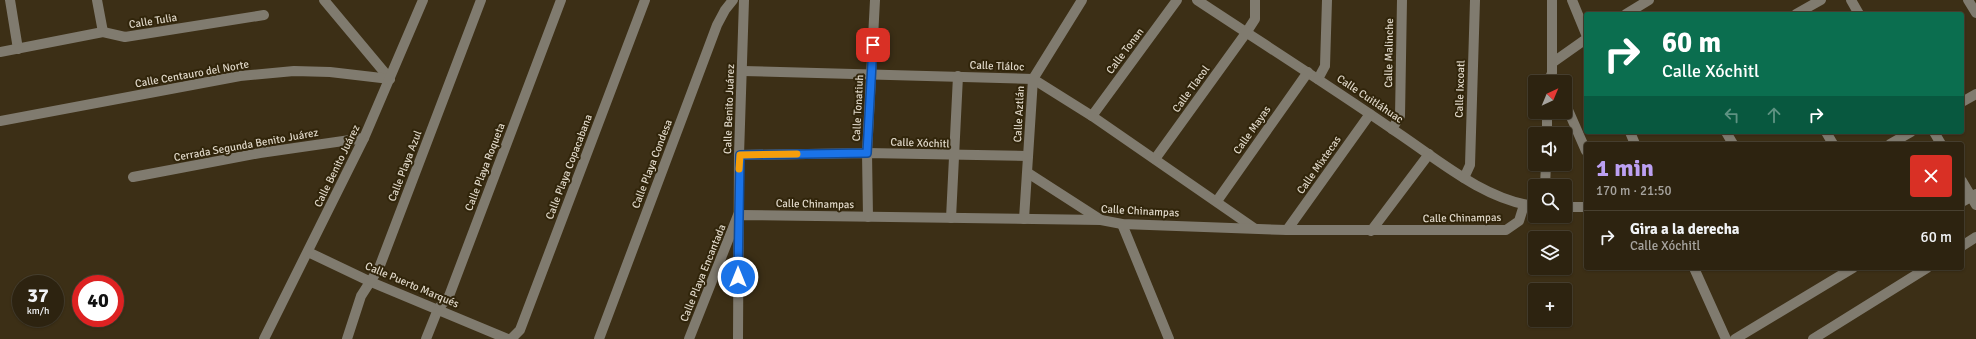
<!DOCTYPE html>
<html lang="es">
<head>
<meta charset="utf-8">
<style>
  body { margin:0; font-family:Signika,sans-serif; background:#352b19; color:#f1f3f6; height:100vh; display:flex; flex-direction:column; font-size:15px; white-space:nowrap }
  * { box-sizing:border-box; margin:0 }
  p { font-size:13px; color:#a7a49f }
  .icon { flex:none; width:22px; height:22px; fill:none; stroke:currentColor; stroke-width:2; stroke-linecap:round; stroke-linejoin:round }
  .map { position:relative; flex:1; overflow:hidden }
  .panel { position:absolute; left:1584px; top:142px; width:380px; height:128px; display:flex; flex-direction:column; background:#2d2310; border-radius:4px; box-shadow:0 1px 3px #0004,0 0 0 1px #484030 }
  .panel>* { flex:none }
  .banner { position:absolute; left:1584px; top:12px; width:380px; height:122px; border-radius:4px; box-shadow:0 1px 3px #0004,0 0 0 1px #484030; background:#0b6e4f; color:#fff; overflow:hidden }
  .needle { width:26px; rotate:44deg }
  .tools { position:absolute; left:1528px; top:75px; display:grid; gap:8px }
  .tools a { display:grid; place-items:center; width:44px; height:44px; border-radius:4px; background:#2d2310; box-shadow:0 1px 3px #0004,0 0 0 1px #484030; font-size:20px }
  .speed { position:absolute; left:12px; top:275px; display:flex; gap:8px; font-size:20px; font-weight:700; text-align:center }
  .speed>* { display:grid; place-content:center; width:52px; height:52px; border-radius:50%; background:#2d2310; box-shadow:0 1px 3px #0004,0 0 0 1px #484030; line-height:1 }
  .speed small { font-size:10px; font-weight:400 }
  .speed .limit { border:6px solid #d22; background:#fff; color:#111 }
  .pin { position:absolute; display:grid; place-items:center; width:34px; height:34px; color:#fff; margin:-17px; border-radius:8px; box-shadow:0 2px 6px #0006 }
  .me { position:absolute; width:44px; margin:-22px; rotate:0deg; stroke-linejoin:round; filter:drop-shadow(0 0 3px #0008) }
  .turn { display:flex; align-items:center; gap:14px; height:84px; padding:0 12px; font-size:18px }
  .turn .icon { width:52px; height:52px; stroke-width:2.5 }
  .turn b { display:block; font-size:28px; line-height:34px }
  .lanes { display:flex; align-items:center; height:38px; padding:0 12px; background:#0003; justify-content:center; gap:20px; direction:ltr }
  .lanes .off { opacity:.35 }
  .round { display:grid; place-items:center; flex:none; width:42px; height:42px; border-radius:4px; background:#352b19 }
  .headline { display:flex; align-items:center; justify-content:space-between; height:68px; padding:0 12px }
  h1 { font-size:24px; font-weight:700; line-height:30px; color:#bca0f2 }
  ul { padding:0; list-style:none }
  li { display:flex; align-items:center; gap:12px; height:52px; padding:0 12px; border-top:1px solid #484030 }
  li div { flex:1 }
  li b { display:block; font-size:15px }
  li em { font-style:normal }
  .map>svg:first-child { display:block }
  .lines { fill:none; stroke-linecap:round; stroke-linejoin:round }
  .minor { stroke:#807b6f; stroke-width:10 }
  .route-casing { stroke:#114b97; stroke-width:10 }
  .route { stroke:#1a73e8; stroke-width:7 }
  .slow { stroke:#f59e0b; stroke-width:7 }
  .labels { text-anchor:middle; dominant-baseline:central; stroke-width:4; stroke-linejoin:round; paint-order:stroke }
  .street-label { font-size:11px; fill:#dfd7c8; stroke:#31250b }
</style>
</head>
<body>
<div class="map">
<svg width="1976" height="339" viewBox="0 0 1976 339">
  <rect width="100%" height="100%" fill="#3c2f16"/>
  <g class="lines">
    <!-- minor -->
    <g class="minor">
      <path d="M10,0l8,49"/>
      <path d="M97,0l6,32"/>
      <path d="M324,0l66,79"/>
      <path d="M1197,0c65,43 131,85 195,129 43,28 91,71 143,77"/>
      <path d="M1572,0l14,34"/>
      <path d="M1851,0l8,14"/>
      <path d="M1968,0l8,13"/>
      <path d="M1626,14l23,-14"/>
      <path d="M1796,14l25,-14"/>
      <path d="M0,52l103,-20 22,5 139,-22"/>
      <path d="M1552,63l34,-24"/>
      <path d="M743,71l290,8 59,37 162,112"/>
      <path d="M1318,79l7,-13 2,-66"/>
      <path d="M1548,82l4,-9v-73"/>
      <path d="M1962,102l14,-8"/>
      <path d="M1565,103l21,48"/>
      <path d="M1092,116l85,-116"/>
      <path d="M0,121l240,-45 54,-5 36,1 60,7"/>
      <path d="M1392,129l8,-13 2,-116"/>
      <path d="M1630,132l5,12"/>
      <path d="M1726,132l7,12"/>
      <path d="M1826,132l7,12"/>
      <path d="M1934,132l7,12"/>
      <path d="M1547,134v-22"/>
      <path d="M1890,144l21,-12"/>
      <path d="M739,155l128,-2 161,3"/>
      <path d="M1155,159l91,-126 9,-14v-19"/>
      <path d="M1028,173l73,47"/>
      <path d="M133,177l127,-24 104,-15"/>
      <path d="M1464,178l6,-13 5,-165"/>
      <path d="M1962,181l14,24"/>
      <path d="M1545,186l1,-22"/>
      <path d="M1217,201l91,-129"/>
      <path d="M1962,202l14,-8"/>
      <path d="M1565,207h21"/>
      <path d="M868,217l-1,-64 8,-153"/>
      <path d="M951,218l7,-142"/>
      <path d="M1024,219l9,-140 49,-79"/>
      <path d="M1122,224l47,115"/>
      <path d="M1287,230l83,-116"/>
      <path d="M1371,231l58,-77"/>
      <path d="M1962,246l14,-9"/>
      <path d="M308,252l63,30 137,57"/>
      <path d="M1694,268l32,71"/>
      <path d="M264,339l100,-201 59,-138"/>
      <path d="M347,339l14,-43 18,-28 102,-268"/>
      <path d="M426,339l12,-30 11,-13 112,-296"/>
      <path d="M511,339l9,-9 125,-330"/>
      <path d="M599,339l118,-314 8,-15 8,-10"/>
      <path d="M689,339l49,-124 363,5 21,4 165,6h219l13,-9 5,-16"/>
      <path d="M738,339l1,-184 5,-155"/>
      <path d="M1735,339l118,-71"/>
      <path d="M1813,339l114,-71"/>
    </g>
  </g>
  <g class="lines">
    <defs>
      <path id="route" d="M738,277l2,-122 127,-2 6,-108"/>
    </defs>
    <!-- route casing -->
    <use href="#route" class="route-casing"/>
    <!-- route -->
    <use href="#route" class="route"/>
    <!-- slow -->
    <path class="slow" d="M739,169l1,-14 57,-1"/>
  </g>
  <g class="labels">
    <!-- street labels -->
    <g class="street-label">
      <text transform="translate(153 21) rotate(-9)">Calle Tulia</text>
      <text transform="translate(1125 51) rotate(-53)">Calle Tonan</text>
      <text transform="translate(1389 53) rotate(-89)">Calle Malinche</text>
      <text transform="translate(997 66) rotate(2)">Calle Tláloc</text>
      <text transform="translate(192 74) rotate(-10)">Calle Centauro del Norte</text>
      <text transform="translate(1191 89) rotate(-54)">Calle Tlacol</text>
      <text transform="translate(1460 89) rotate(-88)">Calle Ixcoatl</text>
      <text transform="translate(1370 99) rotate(34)">Calle Cuitláhuac</text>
      <text transform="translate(858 108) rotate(-87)">Calle Tonatiuh</text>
      <text transform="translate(729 109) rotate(-88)">Calle Benito Juárez</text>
      <text transform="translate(1019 114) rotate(-87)">Calle Aztlán</text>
      <text transform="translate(1252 130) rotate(-55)">Calle Mayas</text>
      <text transform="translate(920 143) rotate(2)">Calle Xóchitl</text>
      <text transform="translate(246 145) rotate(-10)">Cerrada Segunda Benito Juárez</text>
      <text transform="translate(652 164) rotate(-69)">Calle Playa Condesa</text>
      <text transform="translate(1319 165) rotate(-55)">Calle Mixtecas</text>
      <text transform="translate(337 166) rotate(-64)">Calle Benito Juárez</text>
      <text transform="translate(405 166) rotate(-69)">Calle Playa Azul</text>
      <text transform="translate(485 167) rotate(-69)">Calle Playa Roqueta</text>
      <text transform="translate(569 167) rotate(-69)">Calle Playa Copacabana</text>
      <text transform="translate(815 204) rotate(1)">Calle Chinampas</text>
      <text transform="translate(1140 211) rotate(3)">Calle Chinampas</text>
      <text transform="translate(1462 218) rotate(-1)">Calle Chinampas</text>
      <text transform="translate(703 273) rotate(-68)">Calle Playa Encantada</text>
      <text transform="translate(412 285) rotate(23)">Calle Puerto Marqués</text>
    </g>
  </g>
</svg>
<div class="tools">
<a><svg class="needle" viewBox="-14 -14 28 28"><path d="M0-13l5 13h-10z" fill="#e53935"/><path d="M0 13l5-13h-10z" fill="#a7a49f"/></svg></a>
<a><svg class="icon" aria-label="sound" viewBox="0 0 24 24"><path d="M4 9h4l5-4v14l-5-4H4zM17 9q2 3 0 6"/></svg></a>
<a><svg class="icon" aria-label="search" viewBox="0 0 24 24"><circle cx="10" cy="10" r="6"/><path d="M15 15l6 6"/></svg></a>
<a><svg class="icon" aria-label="layers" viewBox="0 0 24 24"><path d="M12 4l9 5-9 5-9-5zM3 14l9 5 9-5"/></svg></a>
<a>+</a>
</div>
<div class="speed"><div>37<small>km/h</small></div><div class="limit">40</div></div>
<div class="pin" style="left:873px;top:45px;background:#d93025"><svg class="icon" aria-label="arrive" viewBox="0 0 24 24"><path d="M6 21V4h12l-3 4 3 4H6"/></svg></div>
<svg class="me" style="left:738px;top:277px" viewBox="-20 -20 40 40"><circle r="17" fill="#1a73e8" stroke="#fff" stroke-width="3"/><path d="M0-11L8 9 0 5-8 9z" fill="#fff"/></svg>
<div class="banner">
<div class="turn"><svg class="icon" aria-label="right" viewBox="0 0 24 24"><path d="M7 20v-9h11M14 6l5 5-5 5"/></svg><div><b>60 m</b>Calle Xóchitl</div></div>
<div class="lanes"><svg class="icon off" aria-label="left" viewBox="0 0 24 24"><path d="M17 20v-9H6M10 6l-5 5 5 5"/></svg><svg class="icon off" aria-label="ahead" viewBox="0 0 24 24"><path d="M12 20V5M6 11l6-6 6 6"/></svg><svg class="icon" aria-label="right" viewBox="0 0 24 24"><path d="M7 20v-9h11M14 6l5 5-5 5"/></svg></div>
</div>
<section class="panel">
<div class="headline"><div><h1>1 min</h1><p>170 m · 21:50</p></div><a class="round" style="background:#d93025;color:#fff"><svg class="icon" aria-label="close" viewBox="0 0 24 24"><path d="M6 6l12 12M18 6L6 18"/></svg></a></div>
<ul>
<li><svg class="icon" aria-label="right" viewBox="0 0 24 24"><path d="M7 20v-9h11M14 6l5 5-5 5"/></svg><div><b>Gira a la derecha</b><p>Calle Xóchitl</p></div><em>60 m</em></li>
</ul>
</section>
</div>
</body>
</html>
